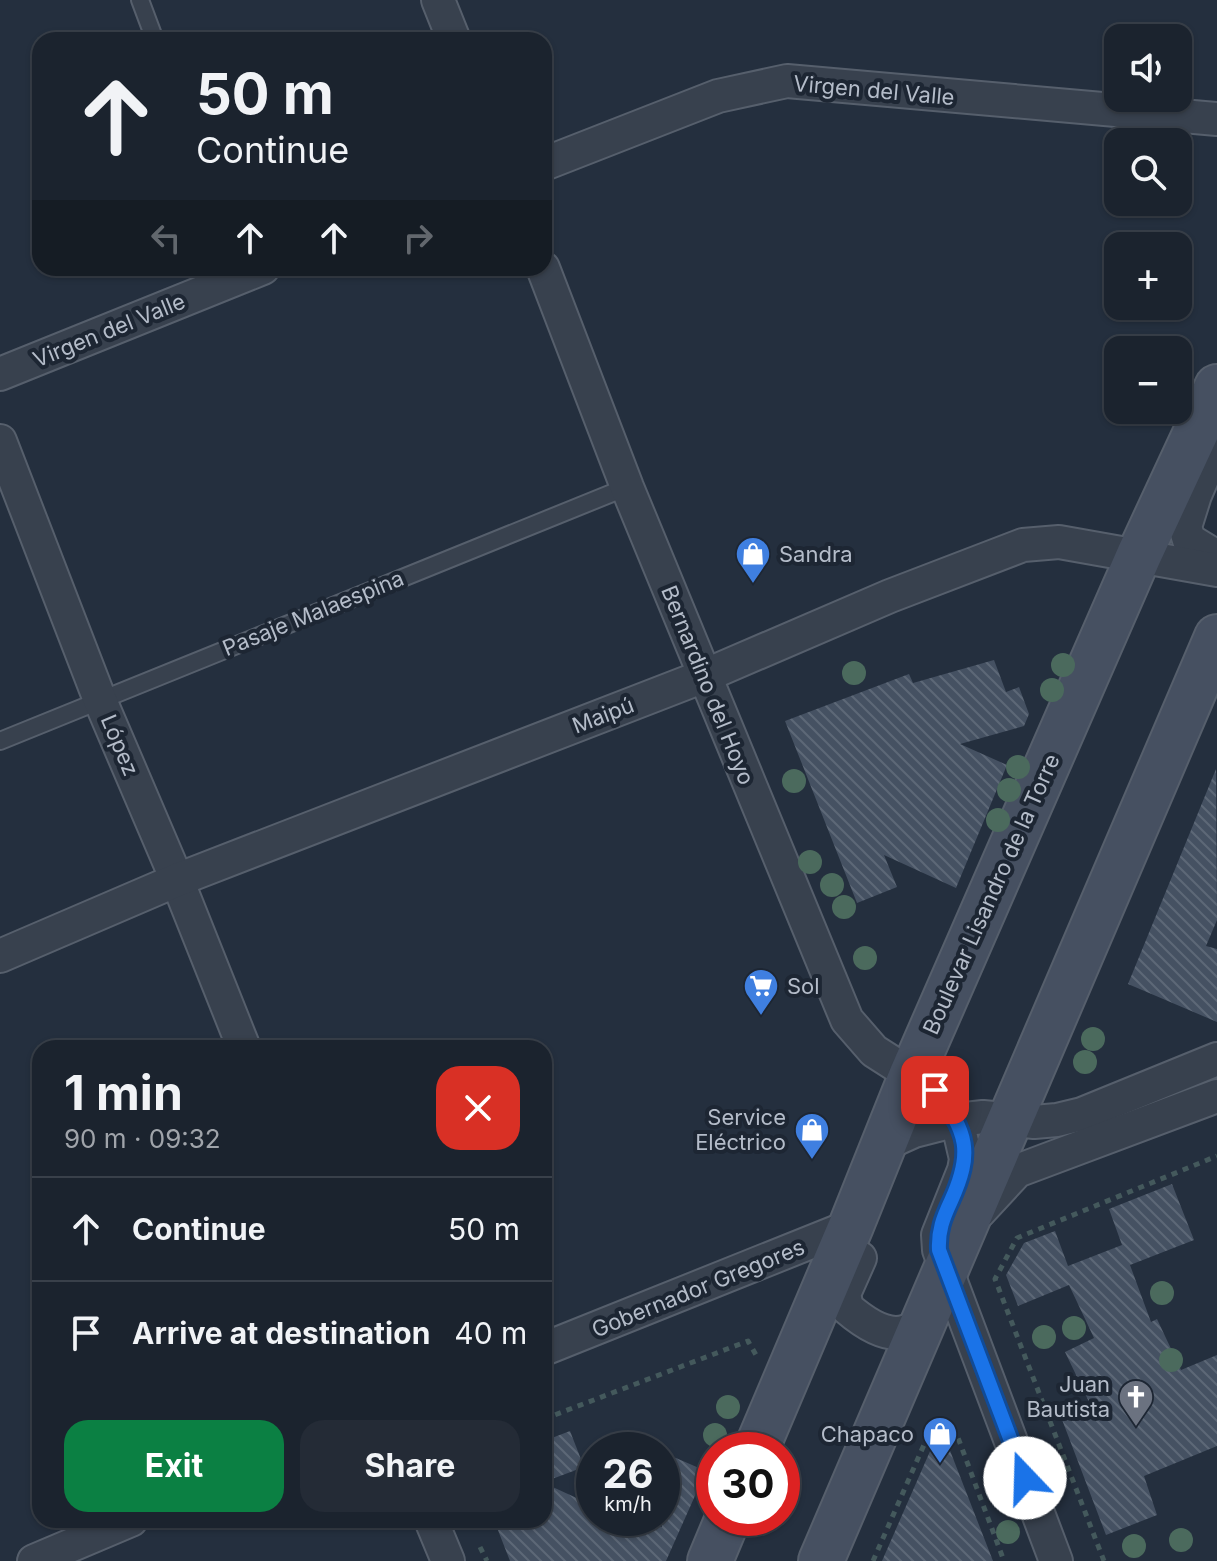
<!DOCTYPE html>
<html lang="en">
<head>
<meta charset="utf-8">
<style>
  body { margin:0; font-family:Inter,sans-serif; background:#242b36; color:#f1f3f6; height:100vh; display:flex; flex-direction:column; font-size:30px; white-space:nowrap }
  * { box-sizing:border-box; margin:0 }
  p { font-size:26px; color:#a0a4aa }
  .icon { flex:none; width:44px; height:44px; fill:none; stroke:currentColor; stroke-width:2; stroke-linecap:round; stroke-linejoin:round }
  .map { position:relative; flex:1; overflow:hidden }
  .sheet { position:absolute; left:32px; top:1040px; width:520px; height:488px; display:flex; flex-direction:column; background:#1b232e; border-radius:24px; box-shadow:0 2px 6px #0004,0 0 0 2px #39404a }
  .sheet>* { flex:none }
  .hud { position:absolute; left:32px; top:32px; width:520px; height:244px; border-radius:24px; box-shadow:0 2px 6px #0004,0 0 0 2px #39404a; background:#1b232e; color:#f1f3f6; overflow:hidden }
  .buttons { position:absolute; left:1104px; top:24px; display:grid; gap:16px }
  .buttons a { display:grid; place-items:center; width:88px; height:88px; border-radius:16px; background:#1b232e; box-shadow:0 2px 6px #0004,0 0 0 2px #39404a; font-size:40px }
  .speed { position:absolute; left:576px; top:1432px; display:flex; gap:16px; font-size:40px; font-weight:700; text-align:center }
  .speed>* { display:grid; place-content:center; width:104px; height:104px; border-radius:50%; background:#1b232e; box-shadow:0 2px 6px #0004,0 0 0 2px #39404a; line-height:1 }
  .speed small { font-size:20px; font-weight:400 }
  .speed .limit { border:12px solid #d22; background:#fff; color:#111 }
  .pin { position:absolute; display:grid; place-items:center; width:68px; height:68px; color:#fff; margin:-34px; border-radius:16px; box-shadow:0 4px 12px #0006 }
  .me { position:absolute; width:88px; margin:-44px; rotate:339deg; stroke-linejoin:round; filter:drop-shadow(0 0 6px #0008) }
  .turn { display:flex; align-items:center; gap:28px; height:168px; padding:0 32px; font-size:36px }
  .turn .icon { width:104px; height:104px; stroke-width:2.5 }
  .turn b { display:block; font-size:56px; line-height:68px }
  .lanes { display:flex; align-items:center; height:76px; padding:0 32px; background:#0003; justify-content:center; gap:40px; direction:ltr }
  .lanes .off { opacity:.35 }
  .round { display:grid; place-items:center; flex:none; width:84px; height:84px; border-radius:24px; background:#242b36 }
  .summary { display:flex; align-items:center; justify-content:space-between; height:136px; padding:0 32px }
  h1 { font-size:48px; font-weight:700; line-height:60px }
  .cta { display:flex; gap:16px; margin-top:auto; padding:16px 32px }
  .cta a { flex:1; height:92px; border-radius:24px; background:#0b8043; color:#fff; font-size:32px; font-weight:700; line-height:92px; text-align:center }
  .cta a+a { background:#242b36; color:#f1f3f6 }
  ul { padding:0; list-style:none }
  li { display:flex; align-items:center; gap:24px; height:104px; padding:0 32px; border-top:2px solid #39404a }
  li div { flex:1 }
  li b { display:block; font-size:30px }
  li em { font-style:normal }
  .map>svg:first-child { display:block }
  .building { fill:url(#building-back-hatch) }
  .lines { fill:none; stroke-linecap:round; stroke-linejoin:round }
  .lane-casing { stroke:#565f6c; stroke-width:20 }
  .street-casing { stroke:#565f6c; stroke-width:36 }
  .secondary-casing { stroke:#565f6c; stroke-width:48 }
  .path { stroke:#44595c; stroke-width:5; stroke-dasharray:6 6; stroke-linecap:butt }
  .lane { stroke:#38414e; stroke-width:16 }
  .street { stroke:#38414e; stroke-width:32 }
  .secondary { stroke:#465061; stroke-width:44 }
  .tree { fill:#4b6a5d }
  .route-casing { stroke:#114b97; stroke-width:20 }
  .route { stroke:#1a73e8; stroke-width:14 }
  .labels { text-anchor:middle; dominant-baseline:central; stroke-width:8; stroke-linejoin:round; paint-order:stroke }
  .street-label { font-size:22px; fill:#b4bcc9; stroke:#1d2633 }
  .poi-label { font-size:22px; fill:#b4bcc9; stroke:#1d2633; text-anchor:end }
</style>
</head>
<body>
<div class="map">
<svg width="1217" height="1561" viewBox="0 0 1217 1561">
  <defs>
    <pattern id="building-back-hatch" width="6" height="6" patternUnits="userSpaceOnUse" patternTransform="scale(2)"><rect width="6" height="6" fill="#455162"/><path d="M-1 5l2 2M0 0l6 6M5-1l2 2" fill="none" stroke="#5d6877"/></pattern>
  </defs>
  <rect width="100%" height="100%" fill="#242f3e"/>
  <!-- building -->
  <g class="building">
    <path d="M994,660l12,32 13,-5 10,27 -5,12 -64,18 47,21 -51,123 -72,-33 13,32 -40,16 -72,-182 124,-47 4,9z"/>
    <path d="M1216,769l1,151 -11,26 11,3v73l-89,-38z"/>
    <path d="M1172,1184l22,56 -64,25 21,57 6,-3 24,51 36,-15v91l-73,30 13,39 -51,20 -45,-118 30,-11 -26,-54 29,-14 -25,-53 -51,21 -12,-31 18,-32 31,-12 13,35 54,-21 -13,-36z"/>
    <path d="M570,1431l14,36 -40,15v-41z"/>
    <path d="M949,1448l44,113h-111l49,-112z"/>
    <path d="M662,1452l44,19 -40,90h-156l-16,-41h50v-37l50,23v12h48l20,9z"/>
  </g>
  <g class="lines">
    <defs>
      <g id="lane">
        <path d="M140,0l15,40"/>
        <path d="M0,741l627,-254"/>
      </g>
      <g id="street">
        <path d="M438,0l16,40"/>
        <path d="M544,164l174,-68 69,-15 430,38"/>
        <path d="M543,268l84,219 220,533 27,31 61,39 22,30 9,39 -2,11 -26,65 1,15 117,311"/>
        <path d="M0,374l263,-106"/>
        <path d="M0,441l100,259 77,180 67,168"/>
        <path d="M1217,444l-22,51 -10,32 4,13 28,17"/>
        <path d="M0,956l177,-76 527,-204 186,-80 133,-51 36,-3 158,28"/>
        <path d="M882,1157l-1,-4 13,-13 20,-9 43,-11 26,-3 51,5 23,-2 25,-6 135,-55"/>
        <path d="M979,1212l38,-41 200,-75"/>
        <path d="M860,1258l-16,36 3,14c14,12 39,31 60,23 6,-1 12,-7 17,-11"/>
        <path d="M544,1349l307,-123"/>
        <path d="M431,1520l17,41"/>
        <path d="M34,1561l97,-41"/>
      </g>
      <g id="secondary">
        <path d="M756,1450l95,-224 61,-152 227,-519 78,-168"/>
        <path d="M710,1561l18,-43"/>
        <path d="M821,1561l396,-924"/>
      </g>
    </defs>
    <!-- lane casing -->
    <use href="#lane" class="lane-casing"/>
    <!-- street casing -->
    <use href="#street" class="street-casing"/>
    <!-- secondary casing -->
    <use href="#secondary" class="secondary-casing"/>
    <!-- path -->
    <g class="path">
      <path d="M544,1419l204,-78 8,14"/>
      <path d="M480,1547l7,14"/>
      <path d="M873,1561l54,-123 30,-3 47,126"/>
      <path d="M1104,1561l-109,-282 22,-41 200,-82"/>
    </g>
    <!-- lane -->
    <use href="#lane" class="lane"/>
    <!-- street -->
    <use href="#street" class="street"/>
    <!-- secondary -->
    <use href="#secondary" class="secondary"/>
  </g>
  <!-- trees -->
  <g class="tree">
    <circle cx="1063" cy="665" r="12"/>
    <circle cx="854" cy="673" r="12"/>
    <circle cx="1052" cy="690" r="12"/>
    <circle cx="1018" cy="767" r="12"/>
    <circle cx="794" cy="781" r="12"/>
    <circle cx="1009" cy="790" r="12"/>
    <circle cx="998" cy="820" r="12"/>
    <circle cx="810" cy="862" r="12"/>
    <circle cx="832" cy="885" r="12"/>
    <circle cx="844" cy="907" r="12"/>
    <circle cx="865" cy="958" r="12"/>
    <circle cx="1093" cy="1039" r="12"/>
    <circle cx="1085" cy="1062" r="12"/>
    <circle cx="1162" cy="1293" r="12"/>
    <circle cx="1074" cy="1328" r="12"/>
    <circle cx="1044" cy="1337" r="12"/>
    <circle cx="1171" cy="1360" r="12"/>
    <circle cx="728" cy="1407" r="12"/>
    <circle cx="715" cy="1435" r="12"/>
    <circle cx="1008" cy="1532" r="12"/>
    <circle cx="1181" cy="1540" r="12"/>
    <circle cx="1134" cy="1546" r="12"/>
  </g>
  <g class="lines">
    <defs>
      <path id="route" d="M935,1090c33,42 38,63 16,111 -8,17 -13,30 -12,49l86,228"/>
    </defs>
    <!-- route casing -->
    <use href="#route" class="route-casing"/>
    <!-- route -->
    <use href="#route" class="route"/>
  </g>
  <!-- icons -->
  <defs>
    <symbol id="shop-pin" viewBox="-11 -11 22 30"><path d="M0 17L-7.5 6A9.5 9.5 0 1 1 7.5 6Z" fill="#3f7fe0" stroke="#1d2633"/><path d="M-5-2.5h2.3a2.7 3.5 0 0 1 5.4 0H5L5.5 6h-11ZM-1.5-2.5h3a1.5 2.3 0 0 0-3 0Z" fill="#fff"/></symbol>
    <symbol id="supermarket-pin" viewBox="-11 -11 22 30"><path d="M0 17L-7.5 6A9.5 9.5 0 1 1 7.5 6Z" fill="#3f7fe0" stroke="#1d2633"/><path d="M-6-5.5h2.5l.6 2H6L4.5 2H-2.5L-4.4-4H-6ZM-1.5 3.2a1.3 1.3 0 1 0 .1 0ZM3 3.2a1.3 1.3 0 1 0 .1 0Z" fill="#fff"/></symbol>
    <symbol id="church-pin" viewBox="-11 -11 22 30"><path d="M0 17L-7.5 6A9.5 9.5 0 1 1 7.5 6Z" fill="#6b7280" stroke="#1d2633"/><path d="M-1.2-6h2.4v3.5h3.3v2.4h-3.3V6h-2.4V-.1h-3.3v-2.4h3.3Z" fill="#fff"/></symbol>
  </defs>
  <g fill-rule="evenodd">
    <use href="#shop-pin" x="733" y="534" width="40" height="54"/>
    <use href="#supermarket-pin" x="741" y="966" width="40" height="54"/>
    <use href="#shop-pin" x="792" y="1110" width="40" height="54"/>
    <use href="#church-pin" x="1116" y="1377" width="40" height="54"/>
    <use href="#shop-pin" x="920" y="1414" width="40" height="54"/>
  </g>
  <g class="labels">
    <!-- street labels -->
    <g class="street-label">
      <text transform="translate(874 90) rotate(5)">Virgen del Valle</text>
      <text transform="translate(109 330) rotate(-22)">Virgen del Valle</text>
      <text transform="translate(313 613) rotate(-22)">Pasaje Malaespina</text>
      <text transform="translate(708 685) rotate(68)">Bernardino del Hoyo</text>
      <text transform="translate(603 715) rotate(-21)">Maipú</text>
      <text transform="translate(120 745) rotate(67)">López</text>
      <text transform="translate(991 894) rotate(-66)">Boulevar Lisandro de la Torre</text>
      <text transform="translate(698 1288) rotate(-22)">Gobernador Gregores</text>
    </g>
    <!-- poi labels -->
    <g class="poi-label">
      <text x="779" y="554" text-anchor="start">Sandra</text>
      <text x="787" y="986" text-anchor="start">Sol</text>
      <text x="786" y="1117">Service<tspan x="786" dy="25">Eléctrico</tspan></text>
      <text x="1110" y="1384">Juan<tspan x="1110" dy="25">Bautista</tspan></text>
      <text x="914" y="1434">Chapaco</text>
    </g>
  </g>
</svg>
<div class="buttons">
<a><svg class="icon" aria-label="sound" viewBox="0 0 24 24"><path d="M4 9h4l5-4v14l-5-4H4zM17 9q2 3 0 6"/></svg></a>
<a><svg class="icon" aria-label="search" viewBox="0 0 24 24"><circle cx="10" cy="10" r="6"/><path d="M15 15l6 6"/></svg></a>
<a>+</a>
<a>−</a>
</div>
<div class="speed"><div>26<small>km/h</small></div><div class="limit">30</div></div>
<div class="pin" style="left:935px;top:1090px;background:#d93025"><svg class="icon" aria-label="arrive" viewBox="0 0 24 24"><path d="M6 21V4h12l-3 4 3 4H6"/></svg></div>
<svg class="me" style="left:1025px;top:1478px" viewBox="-20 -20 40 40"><circle r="19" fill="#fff"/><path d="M0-13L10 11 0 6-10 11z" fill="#1a73e8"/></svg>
<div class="hud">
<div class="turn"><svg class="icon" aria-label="ahead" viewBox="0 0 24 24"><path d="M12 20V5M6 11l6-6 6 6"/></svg><div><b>50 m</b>Continue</div></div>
<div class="lanes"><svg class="icon off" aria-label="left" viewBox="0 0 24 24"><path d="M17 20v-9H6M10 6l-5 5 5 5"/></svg><svg class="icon" aria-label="ahead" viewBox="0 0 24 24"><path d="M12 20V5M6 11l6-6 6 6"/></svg><svg class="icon" aria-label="ahead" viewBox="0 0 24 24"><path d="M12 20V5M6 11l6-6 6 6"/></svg><svg class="icon off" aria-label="right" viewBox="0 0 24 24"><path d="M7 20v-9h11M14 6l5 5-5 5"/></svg></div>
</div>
<section class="sheet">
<div class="summary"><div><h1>1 min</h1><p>90 m · 09:32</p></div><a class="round" style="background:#d93025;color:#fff"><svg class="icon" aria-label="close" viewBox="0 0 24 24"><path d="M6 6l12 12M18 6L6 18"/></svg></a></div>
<ul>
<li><svg class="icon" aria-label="ahead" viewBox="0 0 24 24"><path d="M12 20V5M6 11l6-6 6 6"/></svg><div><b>Continue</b></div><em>50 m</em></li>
<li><svg class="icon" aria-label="arrive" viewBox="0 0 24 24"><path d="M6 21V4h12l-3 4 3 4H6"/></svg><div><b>Arrive at destination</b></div><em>40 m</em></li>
</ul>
<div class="cta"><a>Exit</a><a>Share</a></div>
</section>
</div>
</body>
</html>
